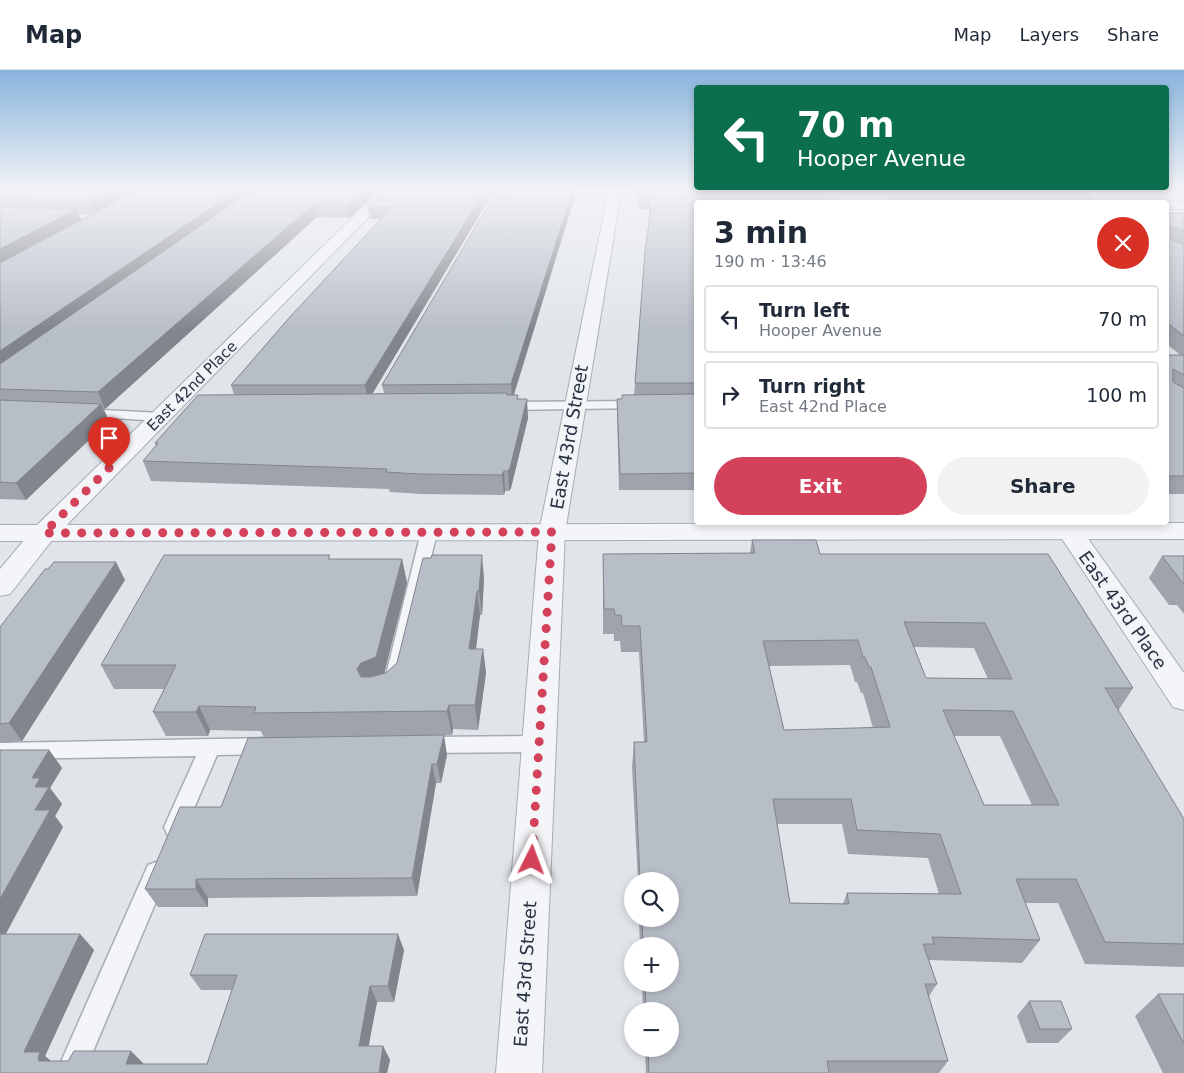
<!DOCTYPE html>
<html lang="en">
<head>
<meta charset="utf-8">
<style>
  body { margin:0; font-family:"DejaVu Sans",sans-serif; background:#f2f2f3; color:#1f2937; height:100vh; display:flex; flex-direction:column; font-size:19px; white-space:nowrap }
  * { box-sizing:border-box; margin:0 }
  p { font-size:16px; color:#747a83 }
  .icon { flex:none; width:28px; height:28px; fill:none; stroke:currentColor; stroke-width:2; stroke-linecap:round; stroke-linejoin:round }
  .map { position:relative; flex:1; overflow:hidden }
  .drawer { position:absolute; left:694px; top:130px; width:475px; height:325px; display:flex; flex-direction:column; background:#fff; border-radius:5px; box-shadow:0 2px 8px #0003 }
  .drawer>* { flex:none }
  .banner { position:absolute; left:694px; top:15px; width:475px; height:105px; border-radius:5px; box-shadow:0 2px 8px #0003; background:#0b6e4f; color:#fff; overflow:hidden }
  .buttons { position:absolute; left:624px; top:802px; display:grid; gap:10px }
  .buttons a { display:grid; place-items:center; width:55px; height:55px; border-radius:50%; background:#fff; box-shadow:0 2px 8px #0003; font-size:25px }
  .pin { position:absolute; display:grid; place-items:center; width:42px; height:42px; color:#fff; margin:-51px -21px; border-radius:50% 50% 50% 0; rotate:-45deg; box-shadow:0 0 5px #0007 }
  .pin .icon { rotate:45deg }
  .me { position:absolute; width:55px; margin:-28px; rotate:3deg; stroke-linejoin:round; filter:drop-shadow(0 0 4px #0008) }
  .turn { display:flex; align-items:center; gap:18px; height:105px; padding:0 20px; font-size:22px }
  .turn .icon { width:65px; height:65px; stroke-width:2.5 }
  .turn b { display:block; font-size:35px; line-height:42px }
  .round { display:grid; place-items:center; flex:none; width:52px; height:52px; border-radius:26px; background:#f2f2f3 }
  .head { display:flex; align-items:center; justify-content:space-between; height:85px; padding:0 20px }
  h1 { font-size:30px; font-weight:800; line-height:38px }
  .button { display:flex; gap:10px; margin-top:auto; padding:10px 20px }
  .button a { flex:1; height:58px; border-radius:30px; background:#d4415a; color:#fff; font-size:20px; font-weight:800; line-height:58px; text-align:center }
  .button a+a { background:#f2f2f3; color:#1f2937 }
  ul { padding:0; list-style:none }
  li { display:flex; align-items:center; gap:15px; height:68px; margin:0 10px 8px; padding:0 10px; border:2px solid #e0e1e3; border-radius:5px }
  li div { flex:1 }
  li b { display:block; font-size:19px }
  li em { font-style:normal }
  header { display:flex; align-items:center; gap:30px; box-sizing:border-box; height:70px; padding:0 25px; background:#fff; border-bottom:1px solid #e0e1e3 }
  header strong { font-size:24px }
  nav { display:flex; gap:28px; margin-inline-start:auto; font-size:18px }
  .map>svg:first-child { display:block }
  .built { fill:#cfd4dc }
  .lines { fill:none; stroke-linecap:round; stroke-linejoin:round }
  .service-casing { stroke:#a6acb5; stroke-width:3 }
  .minor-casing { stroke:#a6acb5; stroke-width:2 }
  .tertiary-casing { stroke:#a6acb5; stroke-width:2 }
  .secondary-casing { stroke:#a6acb5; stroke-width:2 }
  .service { fill:#f4f5f8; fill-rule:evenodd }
  .minor { fill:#f4f5f8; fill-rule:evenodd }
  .tertiary { fill:#f4f5f8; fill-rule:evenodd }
  .secondary { fill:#fff; fill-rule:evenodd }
  .wall { fill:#9ea3ac; fill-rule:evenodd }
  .shaded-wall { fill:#81858c }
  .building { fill:#b8bec8; stroke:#81858c; fill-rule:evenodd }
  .route { stroke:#d4415a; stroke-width:9; stroke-dasharray:0 16.2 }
  .labels { text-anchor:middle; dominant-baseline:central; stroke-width:4; stroke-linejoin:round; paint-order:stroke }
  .far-street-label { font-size:15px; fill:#283243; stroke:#f1f4f7 }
  .street-label { font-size:18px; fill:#283243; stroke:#f1f4f7 }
</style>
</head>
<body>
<header>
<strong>Map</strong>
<nav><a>Map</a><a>Layers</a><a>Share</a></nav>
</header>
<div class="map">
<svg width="1184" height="1003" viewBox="0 0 1184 1003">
  <rect width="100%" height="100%" fill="#e1e5ea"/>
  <!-- built -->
  <path class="built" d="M1119,119h65v8h-42l-16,-3z"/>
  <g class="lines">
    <defs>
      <g id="service">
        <path d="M639,331l4,1 2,3 -2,3 -137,2 -6,-4 6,-4z"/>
        <path d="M84,339l77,4 6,4 -6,4 -81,-5 -2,-3 2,-3z"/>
        <path d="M429,457l8,5 -35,151 -2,5 -7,2 -7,-2 -2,-5 37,-151z"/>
        <path d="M539,666l7,2 3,6 -3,6 -7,2 -114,1 -7,-2 -3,-6 3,-6 7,-2z"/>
        <path d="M265,668l7,2 3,6 -3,6 -7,2 -48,1 -34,79 -8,3 -8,-3 -3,-7 32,-71 -196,3v-16z"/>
        <path d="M156,792l8,3 4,8 -84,200h-28l92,-208z"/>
      </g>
      <g id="minor">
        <path d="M382,119h14l-343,350 -43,55 -10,2v-27l35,-42z"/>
        <path d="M609,119h10l2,3 -56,340 -23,541h-46l43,-541z"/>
        <path d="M1166,131h18v8h-18v-7h-5z"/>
        <path d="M1051,452h25l108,151v37l-11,-3z"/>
      </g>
      <g id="tertiary">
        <path d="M539,119h118l19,1 7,4 -7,4 -131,-5z"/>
        <path d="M784,123l214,5 7,4h-157l-69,-2 -2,-3z"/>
        <path d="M1184,453v16l-1184,2v-16z"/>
      </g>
      <path id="secondary" d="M1082,119h15l17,13h-15z"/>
    </defs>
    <!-- service casing -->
    <use href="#service" class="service-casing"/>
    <!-- minor casing -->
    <use href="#minor" class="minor-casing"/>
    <!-- tertiary casing -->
    <use href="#tertiary" class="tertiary-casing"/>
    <!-- secondary casing -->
    <use href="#secondary" class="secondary-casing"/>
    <!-- service -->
    <use href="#service" class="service"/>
    <!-- minor -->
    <use href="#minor" class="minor"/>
    <!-- tertiary -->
    <use href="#tertiary" class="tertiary"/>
    <!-- secondary -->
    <use href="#secondary" class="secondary"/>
  </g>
  <!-- wall -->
  <g class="wall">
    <path d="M0,119h380l-30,29 -33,-1 -212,192h-1l5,12 -83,79 -26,-1zM79,144h13l-11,6z"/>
    <path d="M384,119h111l-123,205 12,-1 -2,-8 191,-196h2v7l-61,199h4v4l10,19 -17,70 -2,3h-4l-1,4 -83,-1 -31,-2 -1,-3 -238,-8 -8,-20 13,-15 -1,-3 79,-48 -3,-10 150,-166h-11l-3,-13z"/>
    <path d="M638,119h173v1l-115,12v288h-77l-2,-75v-16h5l12,-4 15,-174v-12h-10v-3h-2v-12z"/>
    <path d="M875,119h203l18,13h-208l2,-9h-12z"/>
    <path d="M1166,143h18v281h-18v-139h14l-14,-12z"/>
    <path d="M752,470l68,14h228l85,134 -15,23 66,108v148l-99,-3 -27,-61h-33l15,37 -18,23 -93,-3 8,24 -8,12 19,65 -9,12h-293l-1,-24h25v-38h-27l-1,-27h28v-38h-30l-1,-27h31v-38h-32l-6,-114 2,-25h10l-5,-90h-18l-1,-11h-6v-7h-11v-80l147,-1zM914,577l60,1 14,31 -62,-1zM850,595l5,17h2l4,11h2l10,35 -89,2 -15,-64zM954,666h46l32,69h-48zM777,754h65l6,30 80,4 11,36 -92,-1 -4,11 -53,-1z"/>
    <path d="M1162,486h22v58l-7,-9h-8l-20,-27z"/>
    <path d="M331,489h71l5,24 -23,91 2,-1 11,-10 87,-85 -2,37h-2l-4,34h7l3,24 -8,57 -25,-1 -1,6 -147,2 142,18 -6,28h-5l-19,113 -209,2v9h-50l-13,-18 76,-82 43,-69 -3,-7 -51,-1 -2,6h-42l-13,-24 11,-23h-50l-13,-24z"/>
    <path d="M125,510l-103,161 -22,2v-116z"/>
    <path d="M1,680h48l13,18 -12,20 12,16 -7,12 8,11 -57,107h74l14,16 -49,106 6,5 93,3h63l25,-74h-31l-11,-15 214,-25 -10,52h-17l-9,44h15l7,14 -3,13h-387z"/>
    <path d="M1158,924h26v79h-21l-28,-57z"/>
    <path d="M1029,931l43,28 -14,14h-31l-10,-27z"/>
  </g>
  <!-- shaded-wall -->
  <g class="shaded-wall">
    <path d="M114,119h27l-45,25 -5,-13z"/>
    <path d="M239,119h20l-259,184v-22z"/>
    <path d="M365,119h15l-30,29 -3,-13z"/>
    <path d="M486,119h9l-127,212 -3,-16z"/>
    <path d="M573,119h2v7l-63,204 -1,-16z"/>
    <path d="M314,134l3,13 -212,192 -7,-17z"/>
    <path d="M77,139l5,12 -82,45v-17z"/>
    <path d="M527,329l1,19 -17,70 -2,3 -1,-20z"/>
    <path d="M101,334l8,17 -83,79 -10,-17z"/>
    <path d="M504,401l1,20 -1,4 -2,-20z"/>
    <path d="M482,485l2,23 -2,37 -3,-24z"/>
    <path d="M402,489l5,24 -25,99 -15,5 -10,-18z"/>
    <path d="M116,492l9,18 -103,161 -13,-18z"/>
    <path d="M477,521l3,24 -7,58 -4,-24z"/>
    <path d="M483,579l3,24 -8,57 -3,-25z"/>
    <path d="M449,635l4,24 -1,6 -5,-24z"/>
    <path d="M199,636l11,24 -2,6 -12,-24z"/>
    <path d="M444,665l3,20 -6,28 -4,-19z"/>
    <path d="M49,680l13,18 -12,20 12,16 -7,12 8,11 -63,117v-45l35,-89v-23l-3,-9z"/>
    <path d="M432,694l4,19 -19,113 -5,-18z"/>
    <path d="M196,809l12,19v9l-12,-18z"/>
    <path d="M80,864l14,16 -49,106 12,10 -3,6 -30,-20z"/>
    <path d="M398,864l6,16 -10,52 -6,-16z"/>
    <path d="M370,916l7,16 -11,58 -7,-14z"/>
    <path d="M383,976l7,14 -3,13h-8z"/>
    <path d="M131,981l14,14 -19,-1z"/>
  </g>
  <!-- building -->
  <g class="building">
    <path d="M0,119h114l-23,12 -91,-1z"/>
    <path d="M139,119h100l-239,162v-88z"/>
    <path d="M254,119h111l-18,16 -33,-1 -216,188 -98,-3v-25z"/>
    <path d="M384,119h102l-121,196h-134l58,-67 103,-111 -25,-1z"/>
    <path d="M498,119h75l-62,195 -129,1z"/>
    <path d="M638,119h136l44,1 5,12h-127v181h-61l10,-132 6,-42h-2l1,-11 -11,-1v-3h-2z"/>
    <path d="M1009,119h69l18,13h-197l-9,-11h119z"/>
    <path d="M0,137l77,2 -77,40z"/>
    <path d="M1166,143h18v18l-14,-5 1,13 13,6v91l-18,-14z"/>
    <path d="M1166,285h18v20l-11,-6v13l11,6v88h-18z"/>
    <path d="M507,323v2h11l-1,4h10l-17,69 -2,3h-4l-2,4 -84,-1 -32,-2 1,-3 -244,-8 15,-18h-3l43,-48z"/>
    <path d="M696,324v79l-76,1 -3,-75h5v-4z"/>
    <path d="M0,330l101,4 -85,79 -16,-1z"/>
    <path d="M752,470h64l4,14h228l85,134h-28l79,131v125l-79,-2 -29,-63h-60l24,61 -108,-3 2,7h-11l14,40h-12l23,77h-121l2,12h-180l-1,-24h22v-38h-24l-1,-27h25v-38h-27l-1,-27h28v-38h-30l-6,-139h13l-7,-116h-18l-1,-11h-6l-1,-6h-10l-1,-55 152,-1zM904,552l81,1 27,56 -86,-1zM858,570l5,17h2l4,10h2l19,60 -106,3 -21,-89zM943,640l70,1 46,94h-75zM773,729h78l6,31 83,4 21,60 -114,-1 2,11 -59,-1z"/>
    <path d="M164,485h166l-2,4h74l-26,98 -15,6 -4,6 4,8h9l16,-4 11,-10 26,-105h8l1,-3h50l-3,36h-2l-8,58h14l-8,56h-26l-2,6 -193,2 2,-6 -57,-1 -3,6h-43l23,-47h-75z"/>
    <path d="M1162,486h22v27h-1z"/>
    <path d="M54,492h62l-107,161 -9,1v-97l45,-58h3z"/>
    <path d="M444,665l-7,29h-5l-20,114 -216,1v10h-51l35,-82h41l27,-69z"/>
    <path d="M0,680h49l-17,28h8l-5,9h14l-14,23h15l-50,89z"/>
    <path d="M0,864h80l-56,118h16l-2,6 1,3h29l6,-10h57l-5,13h81l30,-89h-47l15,-41h193l-10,52h-18l-11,60h24l-4,27h-379z"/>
    <path d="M1158,924h26v50z"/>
    <path d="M1029,931h32l11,28h-32z"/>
  </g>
  <!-- sky -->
  <linearGradient id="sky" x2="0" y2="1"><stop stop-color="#89b4dd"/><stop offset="0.46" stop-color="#f2f3f6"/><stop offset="1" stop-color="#f2f3f6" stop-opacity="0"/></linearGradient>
  <rect width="1184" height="260" fill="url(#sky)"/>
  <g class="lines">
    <!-- route -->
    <path class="route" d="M109,398l-65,65 508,-1 -20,328"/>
  </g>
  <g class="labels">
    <!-- far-street labels -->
    <g class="far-street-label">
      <text transform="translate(192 316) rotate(-45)">East 42nd Place</text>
    </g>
    <!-- street labels -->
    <g class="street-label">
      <text transform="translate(569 367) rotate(-80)">East 43rd Street</text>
      <text transform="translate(1123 540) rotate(55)">East 43rd Place</text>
      <text transform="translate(525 904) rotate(-86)">East 43rd Street</text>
    </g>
  </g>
</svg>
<div class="buttons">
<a><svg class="icon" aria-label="search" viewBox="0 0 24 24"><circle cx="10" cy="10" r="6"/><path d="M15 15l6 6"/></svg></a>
<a>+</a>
<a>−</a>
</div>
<div class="pin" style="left:109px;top:398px;background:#d93025"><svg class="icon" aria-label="arrive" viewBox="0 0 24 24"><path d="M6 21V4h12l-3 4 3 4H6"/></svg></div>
<svg class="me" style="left:532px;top:790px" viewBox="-20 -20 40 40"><path d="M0-17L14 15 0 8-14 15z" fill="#d4415a" stroke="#fff" stroke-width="4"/></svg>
<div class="banner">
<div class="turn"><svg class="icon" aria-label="left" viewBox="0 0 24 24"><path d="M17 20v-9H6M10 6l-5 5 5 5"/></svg><div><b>70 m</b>Hooper Avenue</div></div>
</div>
<section class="drawer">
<div class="head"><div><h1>3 min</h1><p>190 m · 13:46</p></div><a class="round" style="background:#d93025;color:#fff"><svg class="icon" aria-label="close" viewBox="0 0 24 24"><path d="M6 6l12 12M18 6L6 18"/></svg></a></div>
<ul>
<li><svg class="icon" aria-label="left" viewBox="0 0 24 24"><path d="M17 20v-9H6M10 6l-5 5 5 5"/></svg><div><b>Turn left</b><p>Hooper Avenue</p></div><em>70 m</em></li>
<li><svg class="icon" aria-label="right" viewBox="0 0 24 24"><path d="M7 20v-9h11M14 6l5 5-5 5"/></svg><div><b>Turn right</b><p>East 42nd Place</p></div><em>100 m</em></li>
</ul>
<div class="button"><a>Exit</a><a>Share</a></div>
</section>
</div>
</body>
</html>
